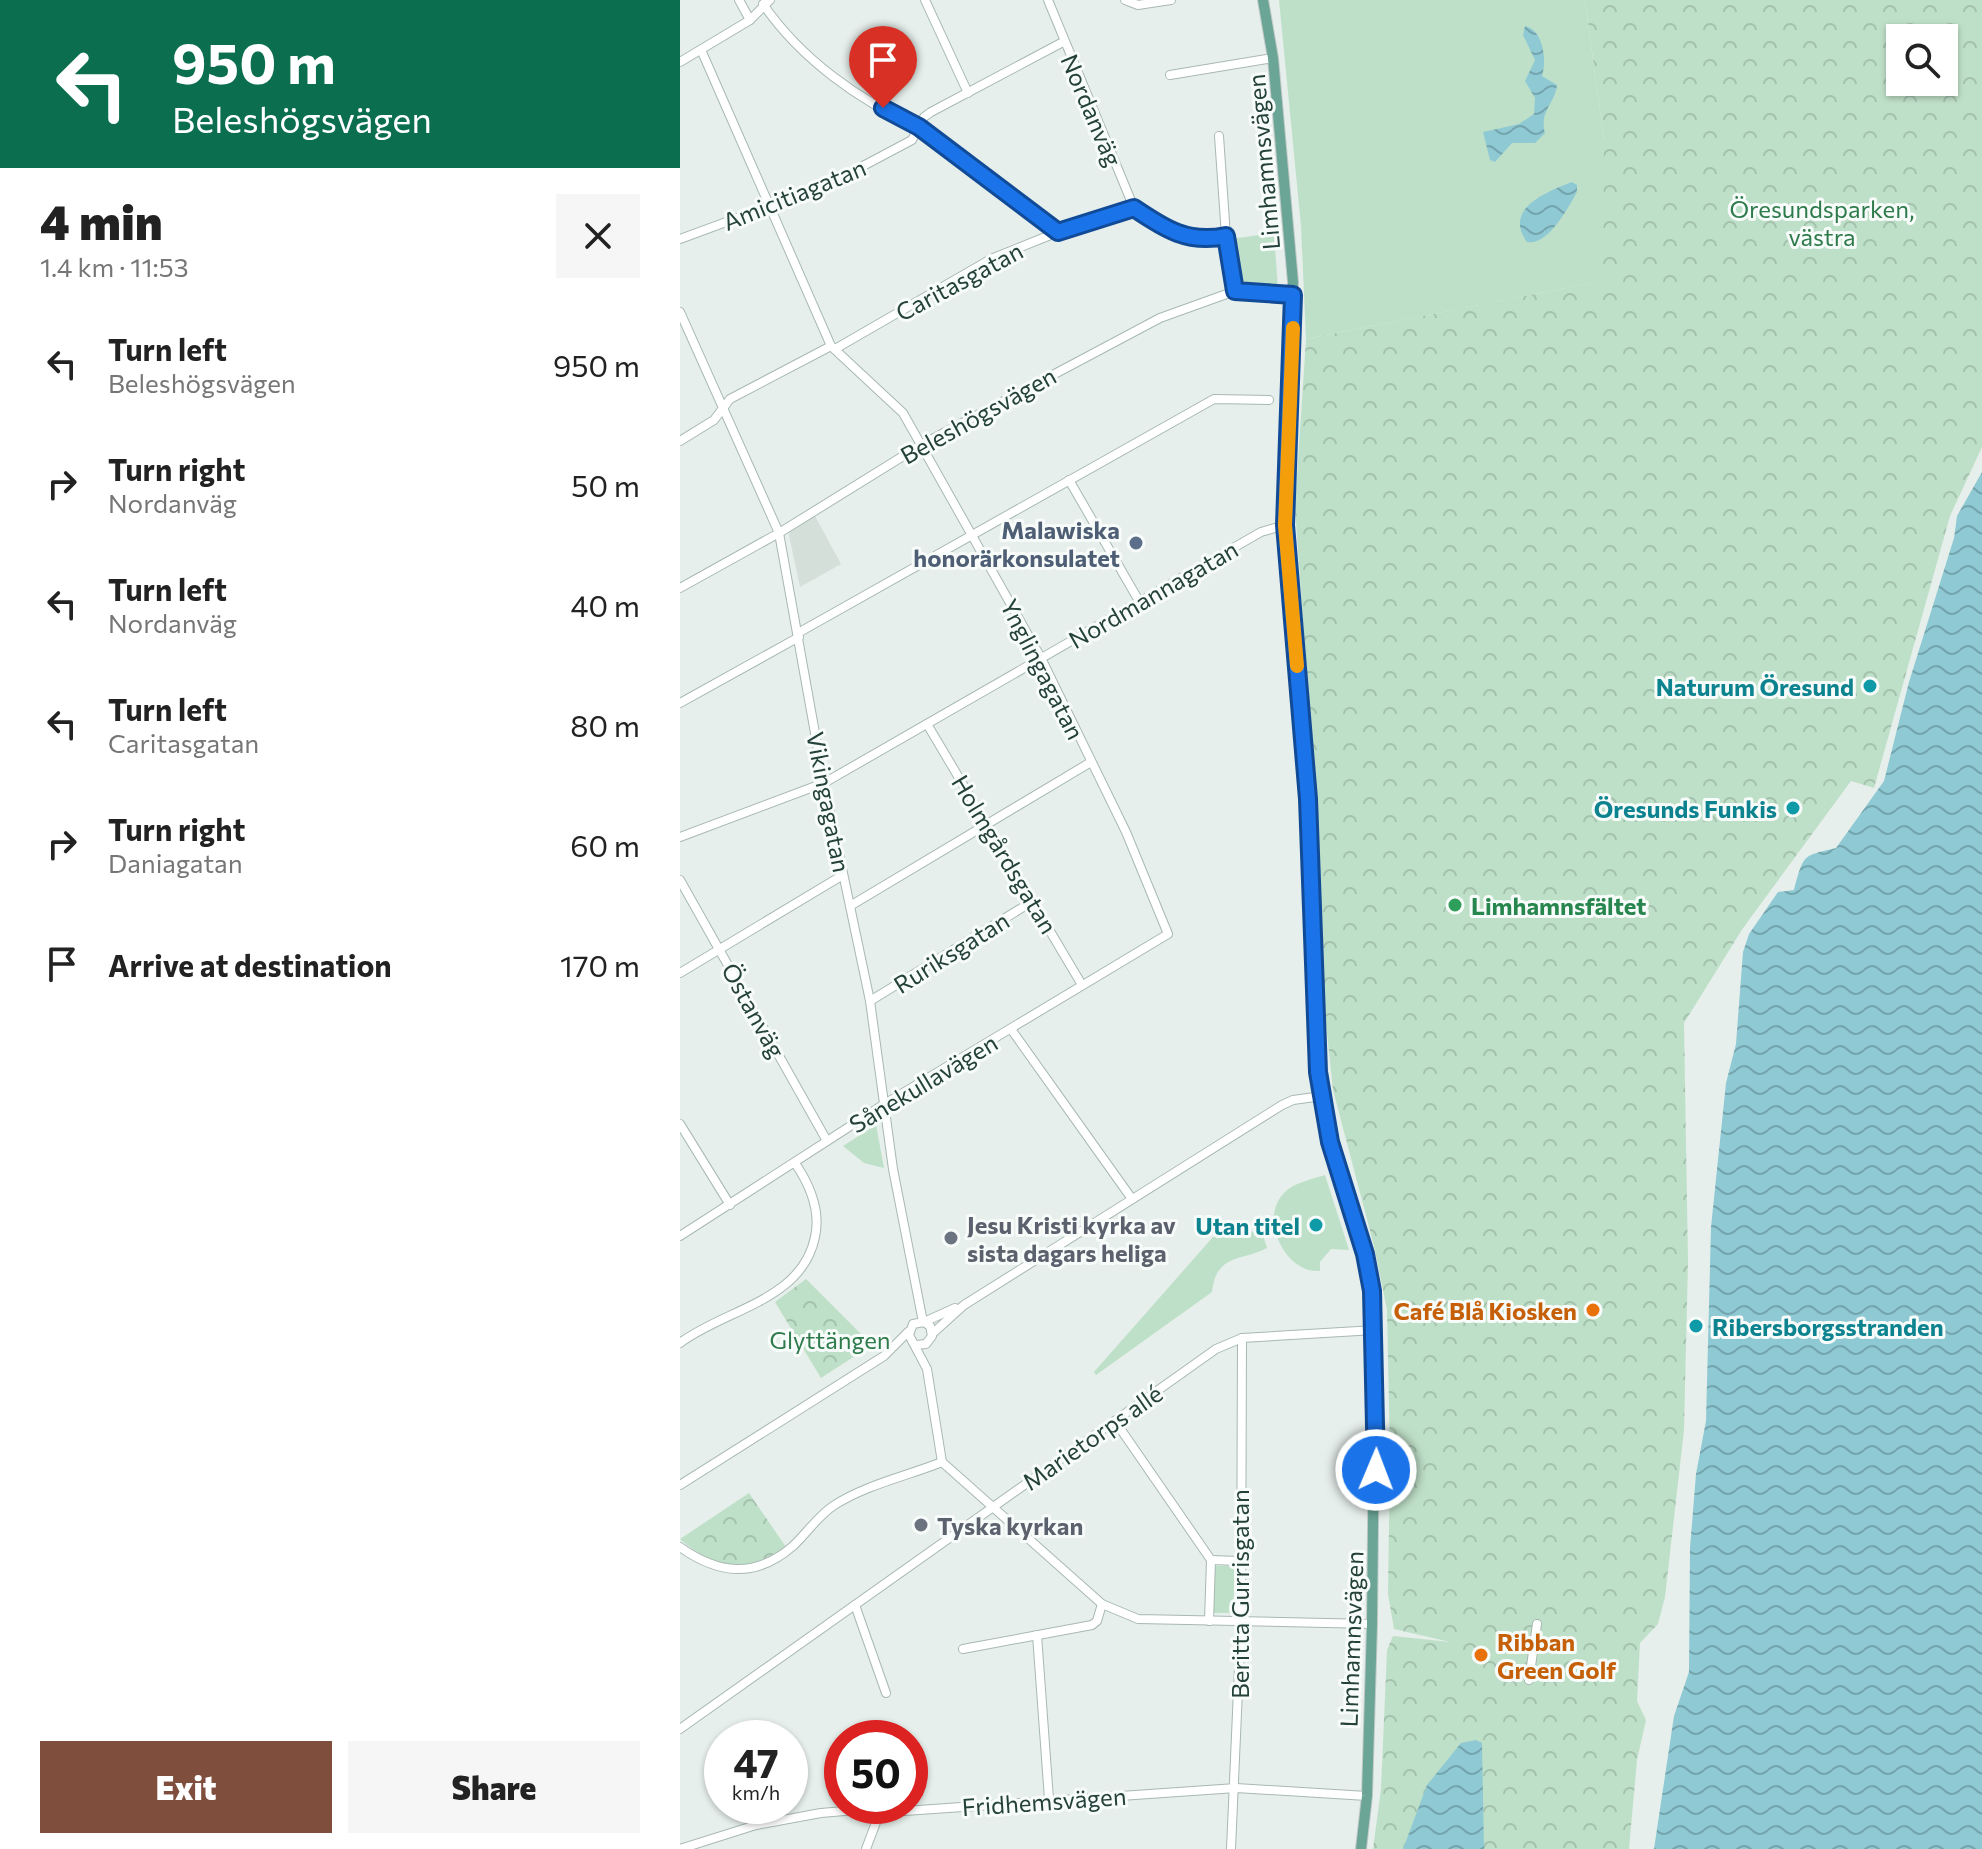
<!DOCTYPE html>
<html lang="en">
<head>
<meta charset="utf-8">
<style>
  body { margin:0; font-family:Commissioner,sans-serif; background:#f6f6f6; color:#222; height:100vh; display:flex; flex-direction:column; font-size:30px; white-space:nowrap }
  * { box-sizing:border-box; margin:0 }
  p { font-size:26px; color:#767676 }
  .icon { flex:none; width:44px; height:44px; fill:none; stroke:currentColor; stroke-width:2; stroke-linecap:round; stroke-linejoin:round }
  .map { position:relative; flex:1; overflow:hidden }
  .panel { display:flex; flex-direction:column; background:#fff; width:680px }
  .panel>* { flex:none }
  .guide { background:#0b6e4f; color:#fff; overflow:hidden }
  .buttons { position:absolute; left:1206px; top:24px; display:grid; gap:16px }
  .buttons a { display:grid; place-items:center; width:72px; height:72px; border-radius:0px; background:#fff; box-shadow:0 2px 6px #0004; font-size:40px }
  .speed { position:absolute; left:24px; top:1720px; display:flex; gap:16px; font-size:40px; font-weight:700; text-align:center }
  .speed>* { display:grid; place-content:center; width:104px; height:104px; border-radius:50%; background:#fff; box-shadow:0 2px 6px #0004; line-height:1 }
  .speed small { font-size:20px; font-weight:400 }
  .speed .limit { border:12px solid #d22; background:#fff; color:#111 }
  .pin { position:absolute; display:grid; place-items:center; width:68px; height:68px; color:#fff; margin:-82px -34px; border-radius:50% 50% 50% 0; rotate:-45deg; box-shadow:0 0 8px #0007 }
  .pin .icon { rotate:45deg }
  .me { position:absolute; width:88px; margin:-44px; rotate:1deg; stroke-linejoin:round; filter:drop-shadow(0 0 6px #0008) }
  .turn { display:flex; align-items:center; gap:28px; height:168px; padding:0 40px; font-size:36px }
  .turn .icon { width:104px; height:104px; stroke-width:2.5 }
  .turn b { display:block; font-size:56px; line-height:68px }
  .round { display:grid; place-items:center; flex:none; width:84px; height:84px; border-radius:0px; background:#f6f6f6 }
  .head { display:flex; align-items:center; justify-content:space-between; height:136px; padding:0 40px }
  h1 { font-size:48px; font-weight:800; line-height:60px }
  .cta { display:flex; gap:16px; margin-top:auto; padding:16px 40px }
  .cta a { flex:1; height:92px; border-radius:0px; background:#804e3d; color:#fff; font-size:32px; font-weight:800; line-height:92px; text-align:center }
  .cta a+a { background:#f6f6f6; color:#222 }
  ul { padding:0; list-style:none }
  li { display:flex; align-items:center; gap:24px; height:120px; padding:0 40px }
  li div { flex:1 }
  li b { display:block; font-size:30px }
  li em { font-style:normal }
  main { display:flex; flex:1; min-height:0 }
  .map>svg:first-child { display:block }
  .built { fill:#d4dfda }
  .grass { fill:#bfe0c8 }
  .forest { fill:url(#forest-crowns); fill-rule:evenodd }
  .water { fill:url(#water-waves) }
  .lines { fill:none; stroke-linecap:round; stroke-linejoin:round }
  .minor-casing { stroke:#a8b8b2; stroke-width:10 }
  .major-casing { stroke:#c2cac8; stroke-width:12 }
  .minor { stroke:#fff; stroke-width:8 }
  .major { stroke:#6aa596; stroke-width:10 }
  .route-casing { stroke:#114b97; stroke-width:20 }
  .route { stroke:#1a73e8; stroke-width:14 }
  .slow { stroke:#f59e0b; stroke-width:14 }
  .service-dot { fill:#5c6f8a; stroke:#f7fbf9; stroke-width:3 }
  .culture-dot { fill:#0f9aa8; stroke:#f7fbf9; stroke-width:3 }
  .leisure-dot { fill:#2e9e5b; stroke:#f7fbf9; stroke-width:3 }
  .worship-dot { fill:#6b7280; stroke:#f7fbf9; stroke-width:3 }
  .food-dot { fill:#e8710a; stroke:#f7fbf9; stroke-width:3 }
  .labels { text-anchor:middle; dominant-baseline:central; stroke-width:6; stroke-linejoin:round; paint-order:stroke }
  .street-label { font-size:24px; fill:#24423a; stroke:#f7fbf9 }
  .park-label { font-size:24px; fill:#2d7a4b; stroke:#f7fbf9 }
  .service-label { font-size:24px; font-weight:bold; fill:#4e5e75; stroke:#f7fbf9; text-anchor:end }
  .culture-label { font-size:24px; font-weight:bold; fill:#0d838f; stroke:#f7fbf9; text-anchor:end }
  .leisure-label { font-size:24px; font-weight:bold; fill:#27864d; stroke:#f7fbf9; text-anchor:start }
  .worship-label { font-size:24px; font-weight:bold; fill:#5b616d; stroke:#f7fbf9; text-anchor:start }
  .food-label { font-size:24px; font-weight:bold; fill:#c56008; stroke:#f7fbf9; text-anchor:end }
</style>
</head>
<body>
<main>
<section class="panel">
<div class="guide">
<div class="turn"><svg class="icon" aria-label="left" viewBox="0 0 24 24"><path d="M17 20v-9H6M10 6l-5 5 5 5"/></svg><div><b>950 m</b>Beleshögsvägen</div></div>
</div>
<div class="head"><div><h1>4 min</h1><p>1.4 km · 11:53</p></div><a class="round"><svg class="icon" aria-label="close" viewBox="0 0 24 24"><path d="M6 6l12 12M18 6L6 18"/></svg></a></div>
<ul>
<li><svg class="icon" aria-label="left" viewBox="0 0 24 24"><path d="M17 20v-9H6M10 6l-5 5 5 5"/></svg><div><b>Turn left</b><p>Beleshögsvägen</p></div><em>950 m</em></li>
<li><svg class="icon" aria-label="right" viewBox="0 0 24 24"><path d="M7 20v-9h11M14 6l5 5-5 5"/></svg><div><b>Turn right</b><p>Nordanväg</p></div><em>50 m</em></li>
<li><svg class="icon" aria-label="left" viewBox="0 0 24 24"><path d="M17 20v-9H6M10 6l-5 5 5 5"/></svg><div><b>Turn left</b><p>Nordanväg</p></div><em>40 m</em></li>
<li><svg class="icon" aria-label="left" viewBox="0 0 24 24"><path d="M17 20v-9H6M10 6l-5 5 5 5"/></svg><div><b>Turn left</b><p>Caritasgatan</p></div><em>80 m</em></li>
<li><svg class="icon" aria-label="right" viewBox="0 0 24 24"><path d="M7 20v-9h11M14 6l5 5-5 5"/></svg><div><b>Turn right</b><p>Daniagatan</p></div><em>60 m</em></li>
<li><svg class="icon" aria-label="arrive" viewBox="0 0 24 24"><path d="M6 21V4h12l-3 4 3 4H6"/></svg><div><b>Arrive at destination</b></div><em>170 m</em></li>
</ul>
<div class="cta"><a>Exit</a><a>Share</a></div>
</section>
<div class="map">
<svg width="1302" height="1849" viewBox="0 0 1302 1849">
  <defs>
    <pattern id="forest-crowns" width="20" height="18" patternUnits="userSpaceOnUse" patternTransform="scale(2)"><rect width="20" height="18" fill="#bfe0c8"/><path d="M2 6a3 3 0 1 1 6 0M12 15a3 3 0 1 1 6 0" fill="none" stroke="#a4c1ad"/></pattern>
    <pattern id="water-waves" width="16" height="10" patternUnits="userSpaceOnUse" patternTransform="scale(2)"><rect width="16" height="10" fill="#8ec9d4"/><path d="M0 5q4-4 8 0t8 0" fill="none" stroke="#74a5ad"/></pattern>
  </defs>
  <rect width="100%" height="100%" fill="#e6efeb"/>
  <!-- built -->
  <path class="built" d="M135,516l26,48 -41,23 -11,-52 3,-7z"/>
  <!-- grass -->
  <g class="grass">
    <path d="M599,0h306l19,140 3,140 -301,59 -5,-113z"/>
    <path d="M594,233l4,57 -40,-3 -7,-48z"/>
    <path d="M196,1125l8,43 -20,-5 -21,-17z"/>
    <path d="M645,1175l24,75 -18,-1 -11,13v9c-35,3 -62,-54 -35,-79 9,-9 27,-13 40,-17z"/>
    <path d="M555,1231l27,1 5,16c-24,13 -51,5 -55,44l-116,83 -2,-3 119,-135z"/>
    <path d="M534,1566h21l-2,47h-20z"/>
  </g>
  <!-- forest -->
  <g class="forest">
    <path d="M905,0h397v447l-32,69 -76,272 -23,-7 -108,147 -59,95 4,239 -4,168 -19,167 -7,27 -18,19 -3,58 9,19 -9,40 -8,89h-256l8,-60 6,-139 6,-14 57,6 -56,-13 -6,-35 2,-139 -3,-145 -13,-64 -41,-156 -11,-104 -6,-180 -21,-299 11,-168 300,-59v-6h-3l1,-134zM1220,38h44v44h-44z"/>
    <path d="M126,1279l66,66 -51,33 -46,-76z"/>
    <path d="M69,1493l37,54c-41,27 -69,24 -106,-8z"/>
  </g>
  <!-- water -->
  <g class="water">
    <path d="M845,26c19,4 22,36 17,50l15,9c-2,19 -18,26 -12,48l-10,10h-23l-17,19 -5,-2 -7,-28 36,-8 15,-10 1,-16 -10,-17 10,-21 -12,-25z"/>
    <path d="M892,182l5,3v7c-9,16 -29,54 -50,50 -25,-34 22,-51 45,-60z"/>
    <path d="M1302,472v1377h-328l20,-133 15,-44 1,-124 6,-74 10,-53 5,-194 15,-144 10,-39 7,-92 6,-18 29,-42 16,-2c10,-36 8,-34 42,-42l48,-67 25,-99 45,-144 3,-22z"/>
    <path d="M796,1740l6,3 2,106h-81l24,-64 34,-42z"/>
  </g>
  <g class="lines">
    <defs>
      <g id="minor">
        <path d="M59,0l11,20"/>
        <path d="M245,0l43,93"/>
        <path d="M368,0l86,208 37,25 36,7 19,-4"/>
        <path d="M445,0l13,5 33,-5"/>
        <path d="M83,4c37,54 96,97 156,123l139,105"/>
        <path d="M0,62l70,-42 20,-20"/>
        <path d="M490,75l103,-17"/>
        <path d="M539,136l7,100 9,55"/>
        <path d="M0,239l149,-55 83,-44 12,-23 7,-5 132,-70"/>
        <path d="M0,312l99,221 45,250 46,218 23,168 30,153"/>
        <path d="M155,349l156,-90 67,-27 76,-24"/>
        <path d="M0,441l34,-21 16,-21 101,-53"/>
        <path d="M389,480l70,121"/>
        <path d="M0,588l99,-55 142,-88 239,-127 75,-27 58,4"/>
        <path d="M118,633l416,-234 55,1"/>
        <path d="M0,703l119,-66"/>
        <path d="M247,724l155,261"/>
        <path d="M0,837l144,-54 437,-251 24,-7"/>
        <path d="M0,880l147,261"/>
        <path d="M170,906l241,-144"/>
        <path d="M0,973l163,-98"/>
        <path d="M190,1001l163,-100"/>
        <path d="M331,1029l121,170"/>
        <path d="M0,1124l50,81"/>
        <path d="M0,1236l203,-131 285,-171 -42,-102 -85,-174 -138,-245 -72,-67 -129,-294"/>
        <path d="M244,1322l31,-14"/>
        <path d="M253,1333l31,-28 318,-200 11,-5 29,-4"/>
        <path d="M0,1343c45,-34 122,-42 135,-106 6,-27 -5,-52 -20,-74"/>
        <path d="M236,1345l10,-1 6,-8 -2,-10 -6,-4 -11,2 -4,11 18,34 15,93 160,142 36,15 234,5"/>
        <path d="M435,1421l96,139 -2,61"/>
        <path d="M0,1485l204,-129 24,-24"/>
        <path d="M0,1547c38,27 75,32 113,-1 14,-13 24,-29 40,-40 32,-21 74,-30 109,-44"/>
        <path d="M531,1560l28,1"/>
        <path d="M175,1605l31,88"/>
        <path d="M357,1635l12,164"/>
        <path d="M283,1649l129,-24 5,-4 5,-17"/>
        <path d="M849,1680l8,-56"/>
        <path d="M0,1729l536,-380 26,-11 133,-8"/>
        <path d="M0,1849l76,-24 65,-12 35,-3 22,7 12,-5 346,-24 131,8"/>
        <path d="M186,1849l12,-32"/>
        <path d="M551,1849l10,-227 1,-284"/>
      </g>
      <path id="major" d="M583,0l10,58 20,224 -8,243 23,274 10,273 12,70 35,112 10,76 -3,294 -5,172 -6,53"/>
    </defs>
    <!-- minor casing -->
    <use href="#minor" class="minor-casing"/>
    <!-- major casing -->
    <use href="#major" class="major-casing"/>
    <!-- minor -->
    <use href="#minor" class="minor"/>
    <!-- major -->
    <use href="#major" class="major"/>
  </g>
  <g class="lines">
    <defs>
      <path id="route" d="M203,108l36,19 139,105 76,-24c31,21 54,36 92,28l9,55 58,4 -8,230 23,274 10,273 12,70 35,112 7,37 4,179"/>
    </defs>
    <!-- route casing -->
    <use href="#route" class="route-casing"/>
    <!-- route -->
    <use href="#route" class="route"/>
    <!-- slow -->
    <path class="slow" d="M613,328l-8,197 12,141"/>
  </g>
  <!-- markers -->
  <circle class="service-dot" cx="456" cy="543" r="8"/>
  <g class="culture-dot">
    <circle cx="1190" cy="686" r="8"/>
    <circle cx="1113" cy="808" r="8"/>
    <circle cx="636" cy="1225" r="8"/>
    <circle cx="1016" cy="1326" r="8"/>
  </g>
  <circle class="leisure-dot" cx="775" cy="905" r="8"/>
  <g class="worship-dot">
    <circle cx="271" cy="1238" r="8"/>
    <circle cx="241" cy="1525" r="8"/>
  </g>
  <g class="food-dot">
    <circle cx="913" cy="1310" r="8"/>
    <circle cx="801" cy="1655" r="8"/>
  </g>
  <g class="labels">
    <!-- street labels -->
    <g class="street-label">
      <text transform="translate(412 110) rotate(67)">Nordanväg</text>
      <text transform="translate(583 162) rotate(-95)">Limhamnsvägen</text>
      <text transform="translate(114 194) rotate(-22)">Amicitiagatan</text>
      <text transform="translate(279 281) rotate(-28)">Caritasgatan</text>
      <text transform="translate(298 415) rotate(-29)">Beleshögsvägen</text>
      <text transform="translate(473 594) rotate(-30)">Nordmannagatan</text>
      <text transform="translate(363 669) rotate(63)">Ynglingagatan</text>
      <text transform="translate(149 802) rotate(79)">Vikingagatan</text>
      <text transform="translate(325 854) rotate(59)">Holmgårdsgatan</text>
      <text transform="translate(271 952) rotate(-32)">Ruriksgatan</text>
      <text transform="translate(74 1010) rotate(61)">Östanväg</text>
      <text transform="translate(243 1083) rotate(-31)">Sånekullavägen</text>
      <text transform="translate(412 1437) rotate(-35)">Marietorps allé</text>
      <text transform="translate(559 1594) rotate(-90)">Beritta Gurrisgatan</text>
      <text transform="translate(671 1639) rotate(-88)">Limhamnsvägen</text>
      <text transform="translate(364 1801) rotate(-4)">Fridhemsvägen</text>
    </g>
    <!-- park labels -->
    <g class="park-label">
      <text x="1142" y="208">Öresundsparken,<tspan x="1142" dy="28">västra</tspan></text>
      <text x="150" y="1339">Glyttängen</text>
    </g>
    <!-- service labels -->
    <g class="service-label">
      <text x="440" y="529">Malawiska<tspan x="440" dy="28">honorärkonsulatet</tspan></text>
    </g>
    <!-- culture labels -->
    <g class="culture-label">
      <text x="1174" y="686">Naturum Öresund</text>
      <text x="1097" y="808">Öresunds Funkis</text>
      <text x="620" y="1225">Utan titel</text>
      <text x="1032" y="1326" text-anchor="start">Ribersborgsstranden</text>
    </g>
    <!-- leisure labels -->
    <g class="leisure-label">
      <text x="791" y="905">Limhamnsfältet</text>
    </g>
    <!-- worship labels -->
    <g class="worship-label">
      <text x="287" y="1224">Jesu Kristi kyrka av<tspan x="287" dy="28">sista dagars heliga</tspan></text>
      <text x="257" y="1525">Tyska kyrkan</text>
    </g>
    <!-- food labels -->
    <g class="food-label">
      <text x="897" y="1310">Café Blå Kiosken</text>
      <text x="817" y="1641" text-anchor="start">Ribban<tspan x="817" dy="28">Green Golf</tspan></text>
    </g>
  </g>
</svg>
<div class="buttons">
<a><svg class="icon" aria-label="search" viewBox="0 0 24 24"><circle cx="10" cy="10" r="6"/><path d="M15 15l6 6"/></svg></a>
</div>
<div class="speed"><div>47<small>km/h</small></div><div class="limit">50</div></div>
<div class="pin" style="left:203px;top:108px;background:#d93025"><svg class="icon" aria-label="arrive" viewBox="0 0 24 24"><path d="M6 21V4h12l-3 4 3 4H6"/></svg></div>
<svg class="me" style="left:696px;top:1470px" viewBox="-20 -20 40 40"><circle r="17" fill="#1a73e8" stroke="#fff" stroke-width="3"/><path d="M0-11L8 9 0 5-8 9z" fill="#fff"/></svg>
</div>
</main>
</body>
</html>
